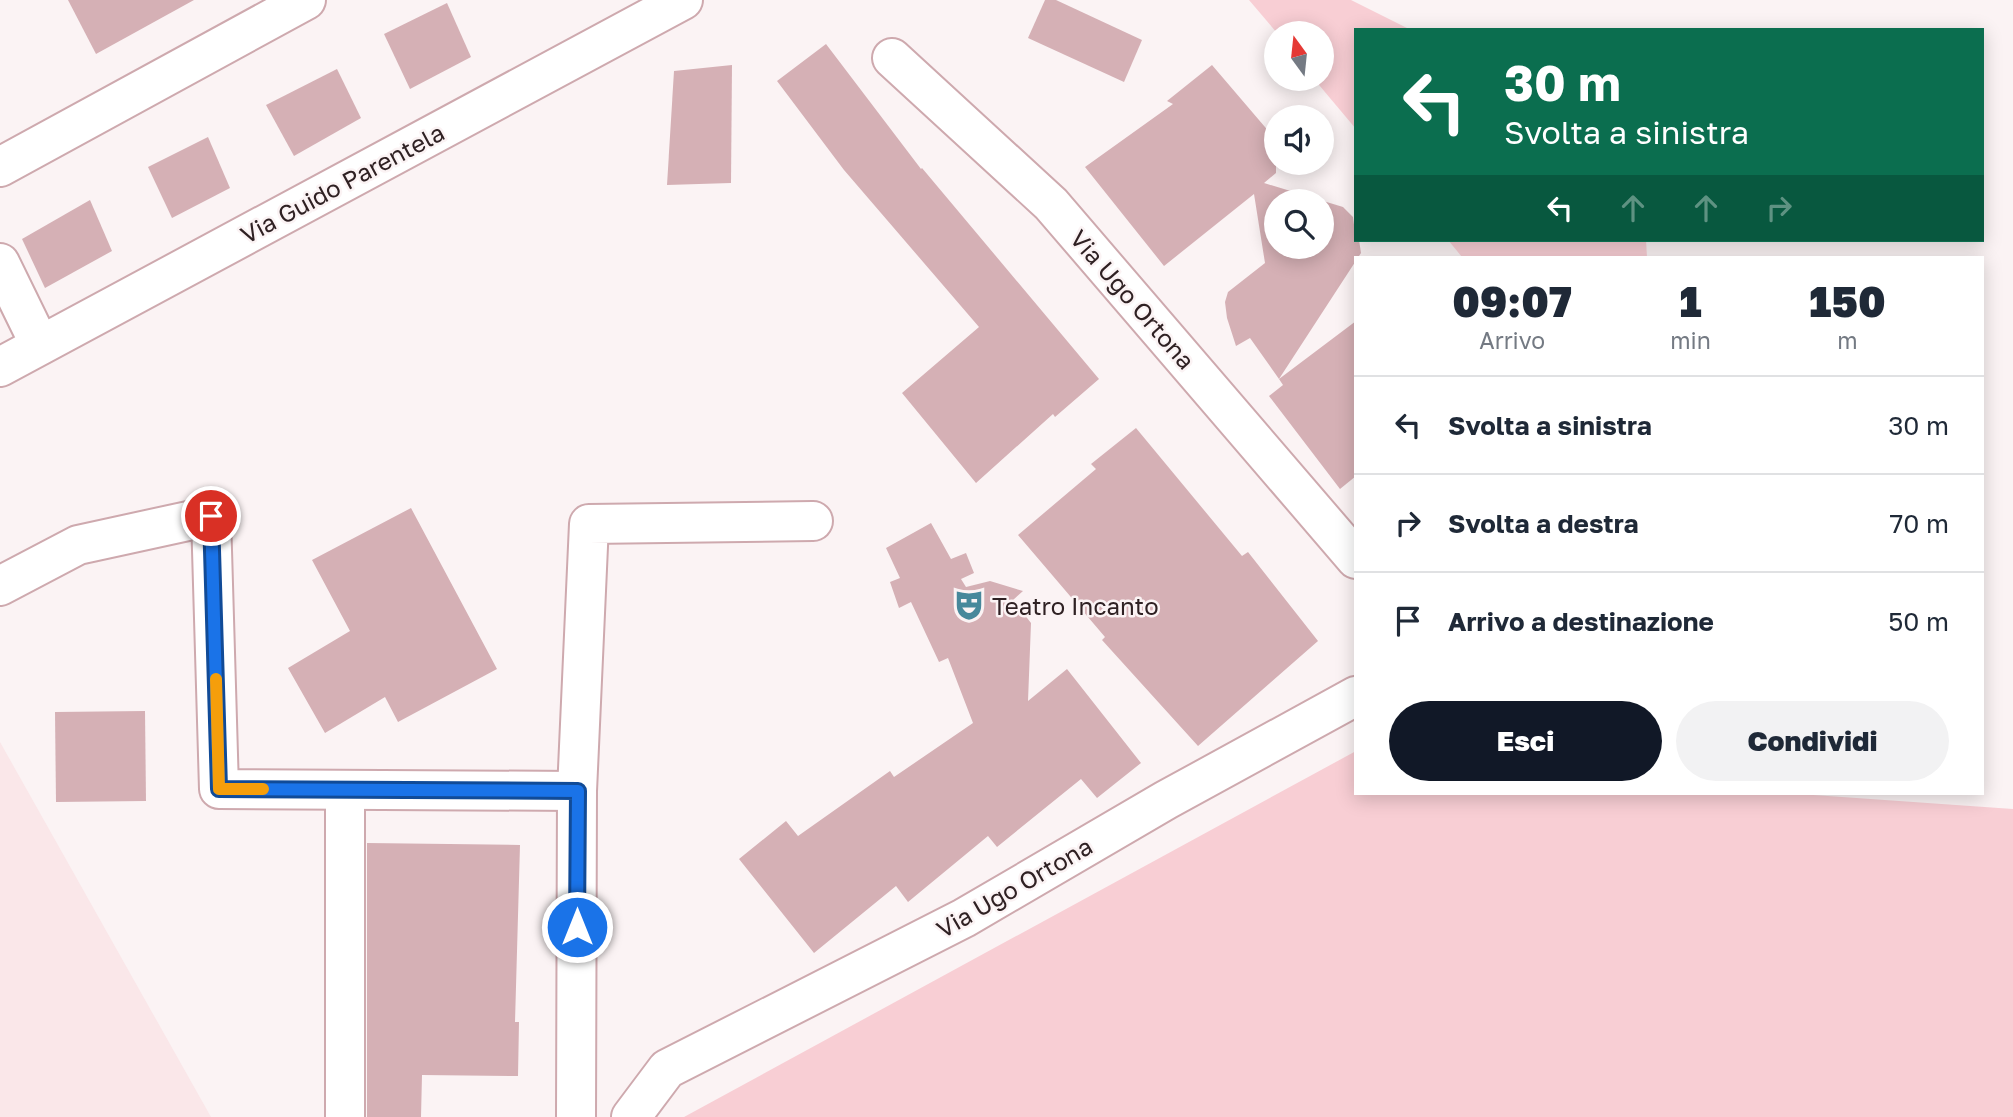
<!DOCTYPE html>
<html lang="it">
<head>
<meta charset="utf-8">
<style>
  body { margin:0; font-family:"Golos Text",sans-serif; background:#f2f2f3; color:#1f2937; height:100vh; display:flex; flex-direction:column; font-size:26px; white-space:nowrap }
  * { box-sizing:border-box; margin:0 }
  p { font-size:23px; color:#747a83 }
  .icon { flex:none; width:38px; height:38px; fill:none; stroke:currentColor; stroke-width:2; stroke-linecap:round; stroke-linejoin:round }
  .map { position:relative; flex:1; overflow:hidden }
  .details { position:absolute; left:1354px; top:256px; width:630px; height:539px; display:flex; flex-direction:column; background:#fff; border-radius:0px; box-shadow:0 4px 18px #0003 }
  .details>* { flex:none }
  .top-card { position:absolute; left:1354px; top:28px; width:630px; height:214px; border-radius:0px; box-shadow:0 4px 18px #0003; background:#0b6e4f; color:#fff; overflow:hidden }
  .needle { width:46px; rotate:345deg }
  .tools { position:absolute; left:1264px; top:21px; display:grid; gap:14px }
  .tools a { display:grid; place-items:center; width:70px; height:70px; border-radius:50%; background:#fff; box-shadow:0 4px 18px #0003; font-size:35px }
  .pin { position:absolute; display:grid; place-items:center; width:60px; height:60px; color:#fff; margin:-30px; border:4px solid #fff; border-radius:50%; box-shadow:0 2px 7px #0007 }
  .me { position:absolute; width:77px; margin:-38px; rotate:0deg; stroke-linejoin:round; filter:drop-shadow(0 0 5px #0008) }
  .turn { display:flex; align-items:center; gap:24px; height:147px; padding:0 35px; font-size:32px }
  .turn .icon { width:91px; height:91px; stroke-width:2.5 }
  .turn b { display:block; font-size:49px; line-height:60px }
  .lanes { display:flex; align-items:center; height:66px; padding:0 35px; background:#0003; justify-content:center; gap:35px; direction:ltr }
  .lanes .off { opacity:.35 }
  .eta { display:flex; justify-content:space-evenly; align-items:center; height:119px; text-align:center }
  .eta b { font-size:42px; font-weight:800; line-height:49px }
  .cta { display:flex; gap:14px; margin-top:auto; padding:14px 35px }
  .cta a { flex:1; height:80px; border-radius:42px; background:#111827; color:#fff; font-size:28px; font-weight:800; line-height:80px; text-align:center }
  .cta a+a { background:#f2f2f3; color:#1f2937 }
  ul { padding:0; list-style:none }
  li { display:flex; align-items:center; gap:21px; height:98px; padding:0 35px; border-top:2px solid #e0e1e3 }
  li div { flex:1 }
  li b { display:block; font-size:26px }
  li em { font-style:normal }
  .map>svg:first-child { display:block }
  .built { fill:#fae7e9 }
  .green { fill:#f8ced4 }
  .building { fill:#d5b0b5; fill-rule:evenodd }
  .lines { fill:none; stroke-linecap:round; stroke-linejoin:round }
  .minor-casing { stroke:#cea9ae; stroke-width:42 }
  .minor { stroke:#fff; stroke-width:38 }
  .route-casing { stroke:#114b97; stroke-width:18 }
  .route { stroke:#1a73e8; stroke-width:12 }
  .slow { stroke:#f59e0b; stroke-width:12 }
  .labels { text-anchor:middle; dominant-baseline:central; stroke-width:5; stroke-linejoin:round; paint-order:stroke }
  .street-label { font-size:24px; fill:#2f2123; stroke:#fbf3f4 }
  .poi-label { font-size:24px; fill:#2f2123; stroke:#fbf3f4; text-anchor:start }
</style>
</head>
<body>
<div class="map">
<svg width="2013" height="1117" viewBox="0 0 2013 1117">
  <rect width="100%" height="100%" fill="#fbf3f4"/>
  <!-- built -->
  <path class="built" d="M0,742l211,375h-211z"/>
  <!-- green -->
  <g class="green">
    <path d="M1249,0h102l60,30h-55v99l-42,-50h7v-46h-44z"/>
    <path d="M1448,240h198l1,17h-185z"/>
    <path d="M1356,751v42h429l228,16v308h-1329z"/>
  </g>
  <!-- building -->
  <g class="building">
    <path d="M68,0h126l-98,54z"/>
    <path d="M1045,0h11l86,40 -18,42 -96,-44z"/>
    <path d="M447,3l24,54 -61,32 -26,-55z"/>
    <path d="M826,44l95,125 1,-1 177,211 -44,38 -2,-3 -77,69 -74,-90 77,-66 -135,-157 -67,-89z"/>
    <path d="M732,65l-1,118 -64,2 7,-114z"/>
    <path d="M1212,65l64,75v33l-12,10 79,24 10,10 3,23h3l2,13 -82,126 -29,-41 -14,8 -9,-28 -2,-16 3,-10 37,-29 -11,-69 -90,72 -79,-99 88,-63 -6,-3zM1276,201h45v46h-45z"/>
    <path d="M337,69l24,49 -67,38 -28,-51z"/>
    <path d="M208,137l22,51 -58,30 -24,-51z"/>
    <path d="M90,200l22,51 -67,37 -23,-49z"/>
    <path d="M1356,321v155l-16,13 -71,-93 14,-11 -4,-6z"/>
    <path d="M1136,428l106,128 6,-4 70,89 -120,105 -96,-106 3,-3 -87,-102 78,-66 -5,-5z"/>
    <path d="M411,508l86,161 -99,53 -13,-25 -60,36 -37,-65 62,-37 -38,-71z"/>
    <path d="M931,523l20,36 15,-6 8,20 -13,6 5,8 24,-6 33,10 -10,9 18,23 -3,78 39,-32 74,94 -44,35 -16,-19 -84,68 -9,-11 -80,66 -12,-16 -82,67 -75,-94 47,-38 12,15 92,-65 4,6 79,-54 -25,-65 -9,4 -28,-60 -12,6 -9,-26 10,-4 -14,-30z"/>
    <path d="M145,711l1,90 -90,1 -1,-90z"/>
    <path d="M367,843l153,2 -5,177h4l-1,54 -96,-1 -1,42h-54z"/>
  </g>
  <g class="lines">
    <defs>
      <g id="minor">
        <path d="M892,58l159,146 305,355"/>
        <path d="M0,167l306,-167"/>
        <path d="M0,263l40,82"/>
        <path d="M0,367l683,-367"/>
        <path d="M0,586l78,-41 133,-29 8,273 358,2 12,-267 224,-3"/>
        <path d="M345,1117v-327"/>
        <path d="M576,1117l1,-326"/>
        <path d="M631,1117l36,-48 297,-151 202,-118 190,-104"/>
      </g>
    </defs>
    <!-- minor casing -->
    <use href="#minor" class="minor-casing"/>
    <!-- minor -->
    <use href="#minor" class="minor"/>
  </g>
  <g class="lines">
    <defs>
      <path id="route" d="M211,516l8,273 359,2 -1,136"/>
    </defs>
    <!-- route casing -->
    <use href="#route" class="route-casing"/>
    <!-- route -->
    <use href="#route" class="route"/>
    <!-- slow -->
    <path class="slow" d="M216,679l3,110h44"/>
  </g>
  <!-- icons -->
  <defs>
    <symbol id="theatre-bare" viewBox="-9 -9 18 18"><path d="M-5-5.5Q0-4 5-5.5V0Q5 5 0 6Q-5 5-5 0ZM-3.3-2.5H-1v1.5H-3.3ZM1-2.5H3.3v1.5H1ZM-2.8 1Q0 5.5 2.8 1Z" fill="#47889b" stroke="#fbf3f4" stroke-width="2.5" paint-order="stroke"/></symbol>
  </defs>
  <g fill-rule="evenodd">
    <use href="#theatre-bare" x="947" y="583" width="44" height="44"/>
  </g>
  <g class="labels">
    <!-- street labels -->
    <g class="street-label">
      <text transform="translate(342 183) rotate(-28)">Via Guido Parentela</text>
      <text transform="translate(1133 299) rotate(49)">Via Ugo Ortona</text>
      <text transform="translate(1014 887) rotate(-30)">Via Ugo Ortona</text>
    </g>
    <!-- poi labels -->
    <g class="poi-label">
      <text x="992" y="605">Teatro Incanto</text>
    </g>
  </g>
</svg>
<div class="tools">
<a><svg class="needle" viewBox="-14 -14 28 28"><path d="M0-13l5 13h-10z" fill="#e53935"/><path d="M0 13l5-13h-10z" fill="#747a83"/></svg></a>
<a><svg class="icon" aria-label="sound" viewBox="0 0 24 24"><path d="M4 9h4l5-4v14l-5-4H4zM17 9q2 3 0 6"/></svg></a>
<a><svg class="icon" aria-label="search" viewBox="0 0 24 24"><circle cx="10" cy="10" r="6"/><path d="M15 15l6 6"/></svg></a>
</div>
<div class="pin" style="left:211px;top:516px;background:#d93025"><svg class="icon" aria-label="arrive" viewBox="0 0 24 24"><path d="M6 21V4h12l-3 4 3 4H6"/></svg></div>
<svg class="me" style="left:577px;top:927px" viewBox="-20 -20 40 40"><circle r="17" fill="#1a73e8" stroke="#fff" stroke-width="3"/><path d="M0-11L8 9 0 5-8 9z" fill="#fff"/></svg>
<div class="top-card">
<div class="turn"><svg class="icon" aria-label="left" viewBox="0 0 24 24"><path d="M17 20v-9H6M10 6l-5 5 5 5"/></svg><div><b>30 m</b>Svolta a sinistra</div></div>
<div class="lanes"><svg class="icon" aria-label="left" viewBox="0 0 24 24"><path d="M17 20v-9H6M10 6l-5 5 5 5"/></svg><svg class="icon off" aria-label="ahead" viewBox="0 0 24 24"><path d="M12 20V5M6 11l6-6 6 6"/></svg><svg class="icon off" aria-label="ahead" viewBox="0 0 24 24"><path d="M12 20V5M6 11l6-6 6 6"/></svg><svg class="icon off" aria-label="right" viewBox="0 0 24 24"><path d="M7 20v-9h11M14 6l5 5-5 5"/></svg></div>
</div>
<section class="details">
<div class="eta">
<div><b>09:07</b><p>Arrivo</p></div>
<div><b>1</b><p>min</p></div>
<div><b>150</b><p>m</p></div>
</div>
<ul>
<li><svg class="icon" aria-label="left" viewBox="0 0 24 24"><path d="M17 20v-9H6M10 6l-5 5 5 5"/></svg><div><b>Svolta a sinistra</b></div><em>30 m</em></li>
<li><svg class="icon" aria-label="right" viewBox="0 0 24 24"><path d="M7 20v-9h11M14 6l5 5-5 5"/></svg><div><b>Svolta a destra</b></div><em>70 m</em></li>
<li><svg class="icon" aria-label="arrive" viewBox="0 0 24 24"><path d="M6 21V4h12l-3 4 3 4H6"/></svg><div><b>Arrivo a destinazione</b></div><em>50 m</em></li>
</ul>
<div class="cta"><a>Esci</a><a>Condividi</a></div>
</section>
</div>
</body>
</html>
